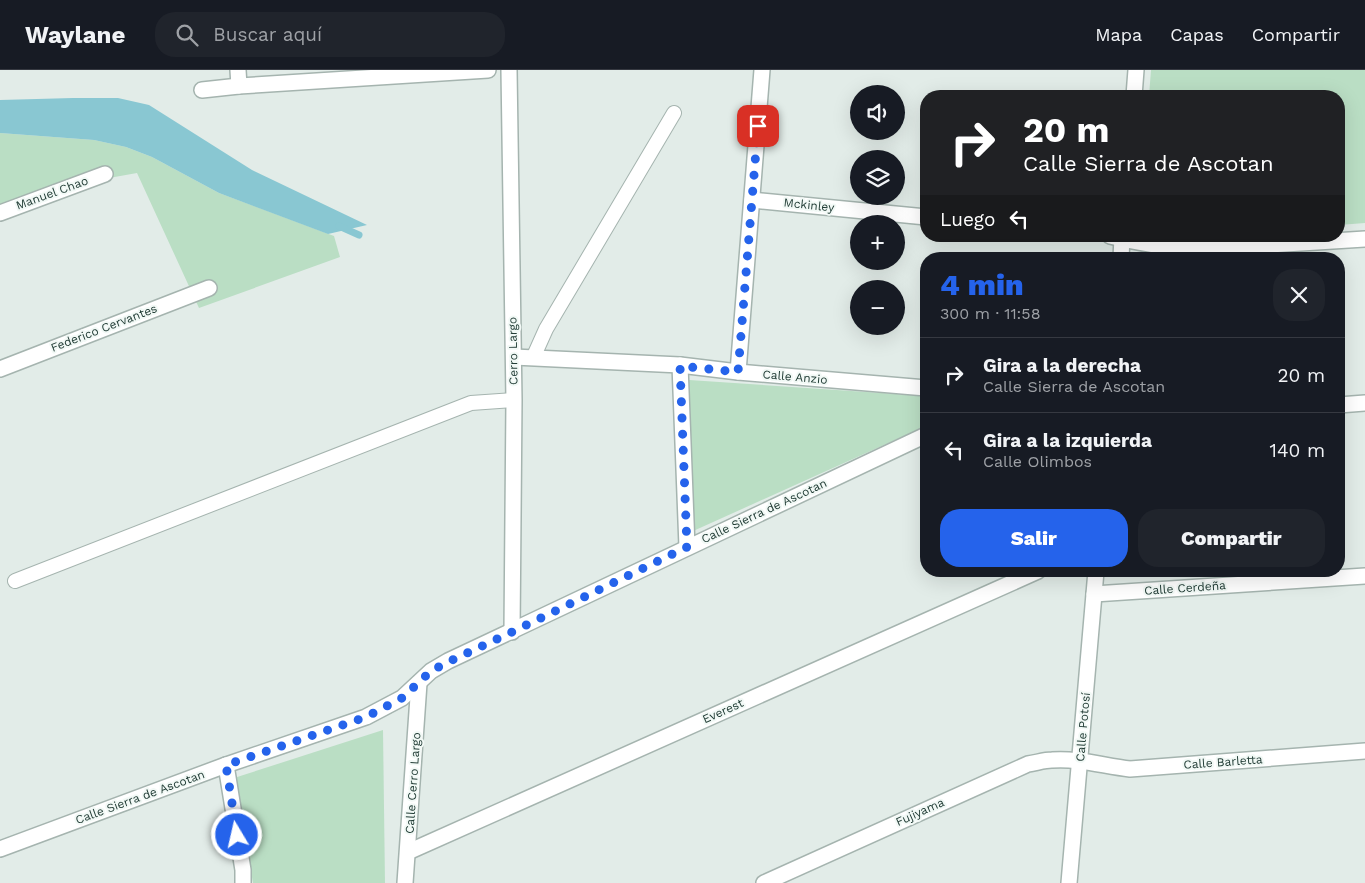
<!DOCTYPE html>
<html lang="es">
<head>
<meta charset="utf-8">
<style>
  body { margin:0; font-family:"Work Sans",sans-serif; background:#20242c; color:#f1f3f6; height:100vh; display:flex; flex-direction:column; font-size:19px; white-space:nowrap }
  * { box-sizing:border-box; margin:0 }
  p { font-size:16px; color:#9ea1a6 }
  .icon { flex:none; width:28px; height:28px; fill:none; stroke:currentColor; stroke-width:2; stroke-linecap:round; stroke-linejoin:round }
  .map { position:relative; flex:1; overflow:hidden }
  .sheet { position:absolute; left:920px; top:182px; width:425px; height:325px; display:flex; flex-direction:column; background:#171b24; border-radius:20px; box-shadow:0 5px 20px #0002 }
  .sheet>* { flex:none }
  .hud { position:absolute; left:920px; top:20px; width:425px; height:152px; border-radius:20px; box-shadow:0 5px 20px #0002; background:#202124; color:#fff; overflow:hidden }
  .fabs { position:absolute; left:850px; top:15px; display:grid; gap:10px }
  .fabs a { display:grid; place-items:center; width:55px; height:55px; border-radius:50%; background:#171b24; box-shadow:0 5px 20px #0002; font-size:25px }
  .pin { position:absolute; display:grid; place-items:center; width:42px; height:42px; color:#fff; margin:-21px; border-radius:10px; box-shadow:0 2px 8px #0006 }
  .me { position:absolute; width:55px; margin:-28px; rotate:351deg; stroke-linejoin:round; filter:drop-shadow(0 0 4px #0008) }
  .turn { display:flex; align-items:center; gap:18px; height:105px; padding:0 20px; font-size:22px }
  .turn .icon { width:65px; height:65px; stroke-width:2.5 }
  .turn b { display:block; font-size:35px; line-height:42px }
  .then { display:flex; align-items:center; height:48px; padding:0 20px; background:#0003; gap:10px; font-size:19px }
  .round { display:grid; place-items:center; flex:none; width:52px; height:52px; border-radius:20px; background:#20242c }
  .headline { display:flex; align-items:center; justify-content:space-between; height:85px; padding:0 20px }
  h1 { font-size:30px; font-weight:800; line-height:38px; color:#2563eb }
  .action { display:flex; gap:10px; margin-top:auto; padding:10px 20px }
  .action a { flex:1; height:58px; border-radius:20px; background:#2563eb; color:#fff; font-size:20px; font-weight:800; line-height:58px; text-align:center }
  .action a+a { background:#20242c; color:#f1f3f6 }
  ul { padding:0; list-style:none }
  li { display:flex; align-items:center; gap:15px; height:75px; padding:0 20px; border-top:1px solid #363941 }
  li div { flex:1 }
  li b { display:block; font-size:19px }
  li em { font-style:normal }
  header { display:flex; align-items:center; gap:30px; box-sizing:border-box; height:70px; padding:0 25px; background:#171b24; border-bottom:1px solid #363941 }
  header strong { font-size:24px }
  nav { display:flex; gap:28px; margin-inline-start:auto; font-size:18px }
  .search { width:350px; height:45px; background:#20242c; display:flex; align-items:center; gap:12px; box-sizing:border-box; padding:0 18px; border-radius:20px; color:#9ea1a6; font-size:19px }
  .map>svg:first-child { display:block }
  .green { fill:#badec4 }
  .water { fill:#89c7d2 }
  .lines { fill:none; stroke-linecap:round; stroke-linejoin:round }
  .stream { stroke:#89c7d2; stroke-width:7 }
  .service-casing { stroke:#a5b4af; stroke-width:16 }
  .minor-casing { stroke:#a5b4af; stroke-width:18 }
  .service { stroke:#fff; stroke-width:14 }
  .minor { stroke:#fff; stroke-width:15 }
  .route { stroke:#2563eb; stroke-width:9; stroke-dasharray:0 16.2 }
  .labels { text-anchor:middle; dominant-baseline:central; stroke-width:4; stroke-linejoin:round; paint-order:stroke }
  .street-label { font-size:12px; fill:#223d36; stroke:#f2f9f6 }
</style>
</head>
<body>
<header>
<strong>Waylane</strong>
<div class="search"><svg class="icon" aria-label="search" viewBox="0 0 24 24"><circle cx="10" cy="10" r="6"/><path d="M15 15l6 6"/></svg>Buscar aquí</div>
<nav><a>Mapa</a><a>Capas</a><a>Compartir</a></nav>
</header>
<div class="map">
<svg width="1365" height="813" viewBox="0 0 1365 813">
  <rect width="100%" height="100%" fill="#e2ece8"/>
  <!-- green -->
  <g class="green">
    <path d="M1151,0h214v153l-26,2v-129h-190z"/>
    <path d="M0,63l94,7 32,7 26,10 67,36 115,43 6,21 -141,51 -62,-135 -28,5 -109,32z"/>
    <path d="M689,310l237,16v30l-235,106z"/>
    <path d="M383,660l2,153h-132l-19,-105z"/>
  </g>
  <!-- water -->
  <path class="water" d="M73,28h45l31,7 103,65 115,55 -39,9 -109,-41 -67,-36 -26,-10 -32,-7 -94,-7v-33z"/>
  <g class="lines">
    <!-- stream -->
    <path class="stream" d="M339,156l20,9"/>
    <defs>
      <g id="service">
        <path d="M533,288l13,-29 128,-216"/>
        <path d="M15,511l456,-178 43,-3"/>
      </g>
      <g id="minor">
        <path d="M238,0l1,16"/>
        <path d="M509,0l5,330 -2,232"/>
        <path d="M202,20l37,-4 249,-16"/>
        <path d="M1134,26l2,-26"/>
        <path d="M752,130l174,17"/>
        <path d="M0,143l105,-39"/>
        <path d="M1110,166c32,8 63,13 97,13l158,-10"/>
        <path d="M1121,189l1,-23"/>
        <path d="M514,287l166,8 58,7 188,16"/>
        <path d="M680,295l7,182"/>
        <path d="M0,299l209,-81"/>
        <path d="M738,302l24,-302"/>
        <path d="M1339,335l26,-2"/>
        <path d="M1094,524l271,-18"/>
        <path d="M226,695l17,105v13"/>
        <path d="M0,779l226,-84 140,-48 36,-19 29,-27 17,-10 478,-226"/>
        <path d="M408,782l630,-281"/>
        <path d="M405,813l14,-200"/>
        <path d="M764,813l264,-119c8,-1 16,-4 24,-4 26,-2 52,6 78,9l235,-18"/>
        <path d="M1069,813l27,-312"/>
      </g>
    </defs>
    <!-- service casing -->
    <use href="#service" class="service-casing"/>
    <!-- minor casing -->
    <use href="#minor" class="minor-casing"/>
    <!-- service -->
    <use href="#service" class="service"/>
    <!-- minor -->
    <use href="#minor" class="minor"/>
  </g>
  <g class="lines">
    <!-- route -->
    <path class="route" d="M237,765l-11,-70 140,-48 36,-19 29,-27 17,-9 64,-30 175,-85 -7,-181 58,6 20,-246"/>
  </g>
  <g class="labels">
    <!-- street labels -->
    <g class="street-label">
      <text transform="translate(52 123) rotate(-20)">Manuel Chao</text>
      <text transform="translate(809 135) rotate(6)">Mckinley</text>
      <text transform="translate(104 258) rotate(-21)">Federico Cervantes</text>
      <text transform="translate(513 281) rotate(-91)">Cerro Largo</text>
      <text transform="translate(795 307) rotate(5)">Calle Anzio</text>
      <text transform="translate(764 441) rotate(-25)">Calle Sierra de Ascotan</text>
      <text transform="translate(1185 518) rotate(-4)">Calle Cerdeña</text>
      <text transform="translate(723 641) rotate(-24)">Everest</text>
      <text transform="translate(1083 657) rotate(-85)">Calle Potosí</text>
      <text transform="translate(1223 692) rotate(-4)">Calle Barletta</text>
      <text transform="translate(413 713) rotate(-86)">Calle Cerro Largo</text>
      <text transform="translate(140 727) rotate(-20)">Calle Sierra de Ascotan</text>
      <text transform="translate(920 742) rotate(-24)">Fujiyama</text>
    </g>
  </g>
</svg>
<div class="fabs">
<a><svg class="icon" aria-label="sound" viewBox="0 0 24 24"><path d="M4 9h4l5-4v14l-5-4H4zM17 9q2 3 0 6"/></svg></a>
<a><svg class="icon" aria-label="layers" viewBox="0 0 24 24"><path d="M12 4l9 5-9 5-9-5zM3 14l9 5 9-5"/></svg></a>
<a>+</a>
<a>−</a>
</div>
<div class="pin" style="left:758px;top:56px;background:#d93025"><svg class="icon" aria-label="arrive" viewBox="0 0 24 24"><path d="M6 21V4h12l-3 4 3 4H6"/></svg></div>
<svg class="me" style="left:237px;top:765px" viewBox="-20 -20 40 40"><circle r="17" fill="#2563eb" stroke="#fff" stroke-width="3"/><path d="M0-11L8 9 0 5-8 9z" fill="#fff"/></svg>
<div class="hud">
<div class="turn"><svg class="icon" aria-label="right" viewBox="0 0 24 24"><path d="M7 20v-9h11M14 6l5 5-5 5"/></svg><div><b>20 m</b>Calle Sierra de Ascotan</div></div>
<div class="then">Luego<svg class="icon" aria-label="left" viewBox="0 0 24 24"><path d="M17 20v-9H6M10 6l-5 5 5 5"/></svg></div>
</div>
<section class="sheet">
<div class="headline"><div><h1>4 min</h1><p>300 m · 11:58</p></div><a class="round"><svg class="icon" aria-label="close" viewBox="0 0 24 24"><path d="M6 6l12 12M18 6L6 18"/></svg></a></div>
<ul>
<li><svg class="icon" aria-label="right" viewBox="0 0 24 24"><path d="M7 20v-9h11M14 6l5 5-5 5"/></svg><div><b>Gira a la derecha</b><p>Calle Sierra de Ascotan</p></div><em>20 m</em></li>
<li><svg class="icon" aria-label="left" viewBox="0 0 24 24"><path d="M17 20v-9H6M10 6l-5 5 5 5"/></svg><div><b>Gira a la izquierda</b><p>Calle Olimbos</p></div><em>140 m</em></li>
</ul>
<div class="action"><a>Salir</a><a>Compartir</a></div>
</section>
</div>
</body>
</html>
